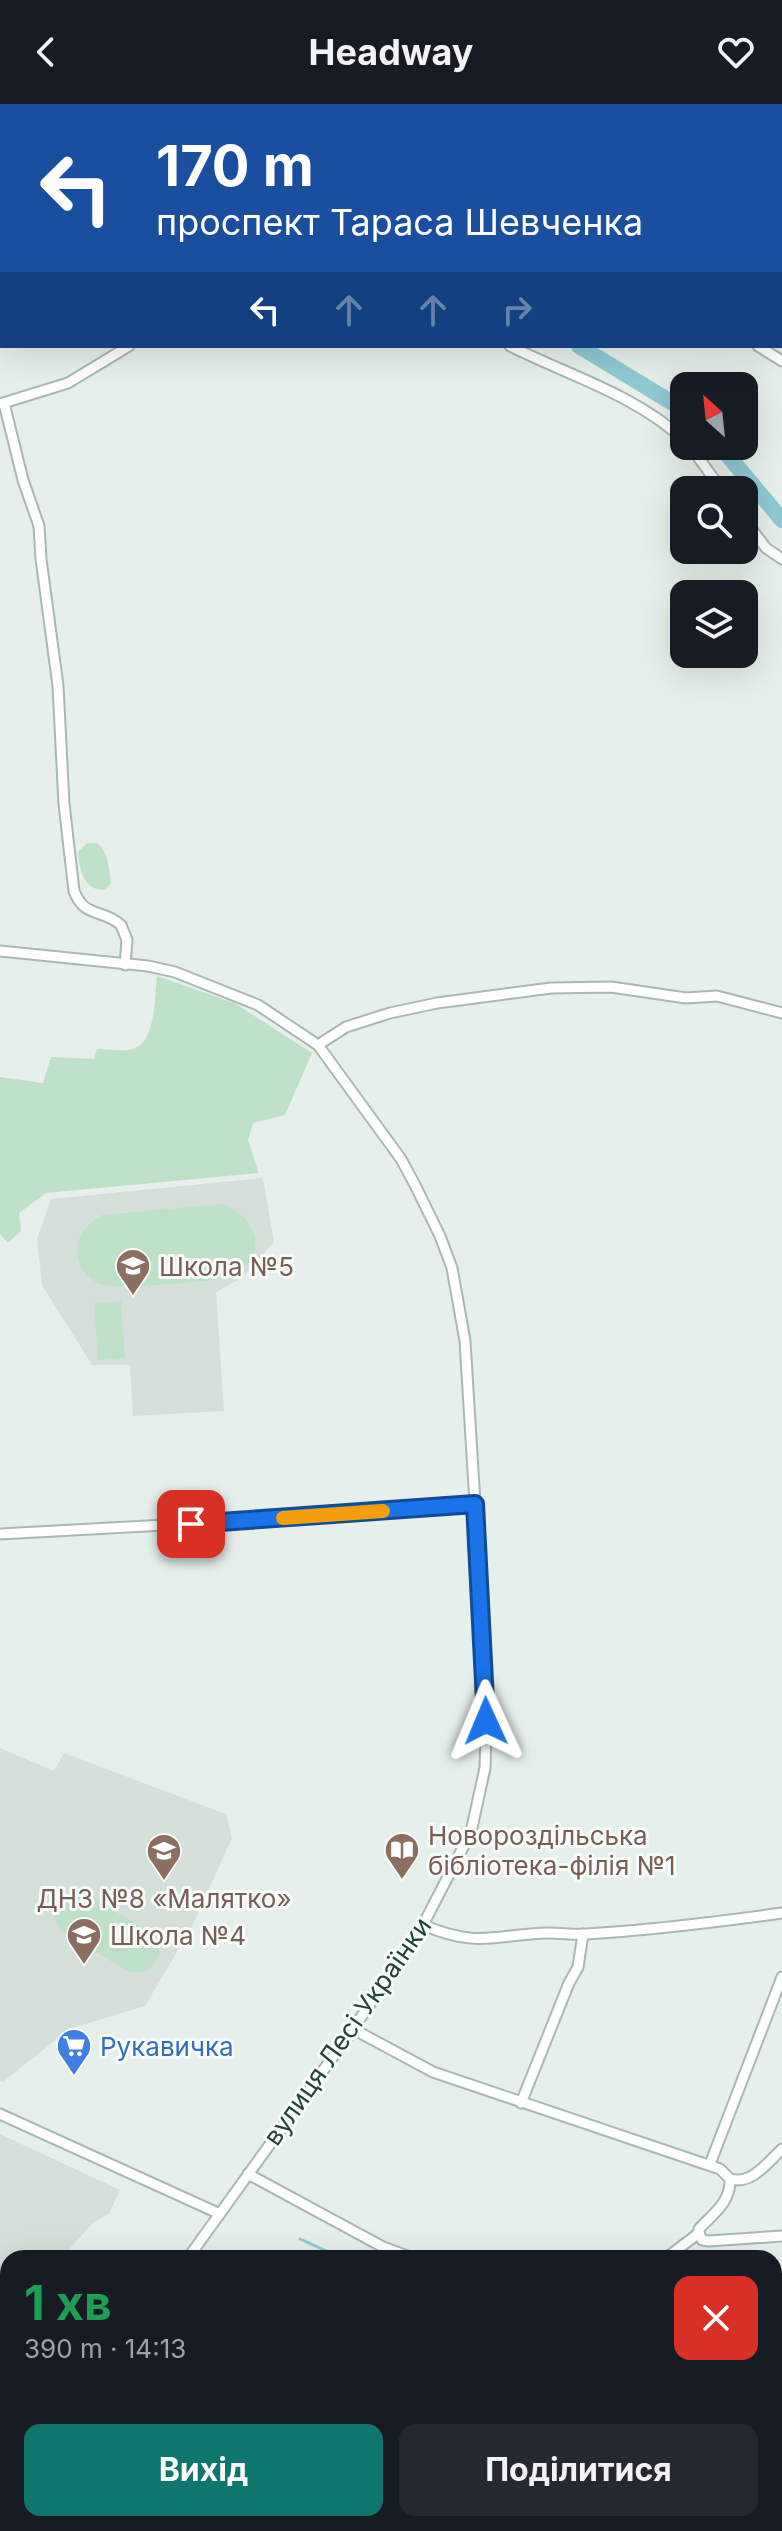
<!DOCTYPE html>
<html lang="uk">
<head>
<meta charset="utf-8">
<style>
  body { margin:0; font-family:Inter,sans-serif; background:#242831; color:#f1f3f6; height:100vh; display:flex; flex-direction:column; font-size:30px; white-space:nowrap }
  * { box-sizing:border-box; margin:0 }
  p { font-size:26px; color:#9ea1a6 }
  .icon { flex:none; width:44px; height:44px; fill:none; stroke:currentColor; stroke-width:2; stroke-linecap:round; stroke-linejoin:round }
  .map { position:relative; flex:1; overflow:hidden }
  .side { position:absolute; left:0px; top:2146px; width:782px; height:282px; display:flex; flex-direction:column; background:#171b24; border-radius:24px 24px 0 0; box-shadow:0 8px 32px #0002 }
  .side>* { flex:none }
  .banner { position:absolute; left:0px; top:0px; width:782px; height:244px; box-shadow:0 8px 32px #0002; background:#1a4fa0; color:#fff; overflow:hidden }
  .needle { width:52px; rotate:333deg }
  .controls { position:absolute; left:670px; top:268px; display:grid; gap:16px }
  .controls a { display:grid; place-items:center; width:88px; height:88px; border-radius:16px; background:#171b24; box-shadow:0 8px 32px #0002; font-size:40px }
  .pin { position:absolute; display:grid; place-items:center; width:68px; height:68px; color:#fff; margin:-34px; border-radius:16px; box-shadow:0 4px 12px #0006 }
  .me { position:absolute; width:88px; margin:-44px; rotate:359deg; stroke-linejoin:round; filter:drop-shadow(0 0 6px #0008) }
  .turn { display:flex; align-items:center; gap:28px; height:168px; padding:0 24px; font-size:36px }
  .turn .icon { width:104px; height:104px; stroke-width:2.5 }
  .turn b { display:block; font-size:56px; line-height:68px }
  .lanes { display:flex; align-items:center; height:76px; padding:0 24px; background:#0003; justify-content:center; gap:40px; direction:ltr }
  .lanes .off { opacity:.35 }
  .round { display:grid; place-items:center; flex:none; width:84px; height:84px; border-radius:16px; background:#242831 }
  .headline { display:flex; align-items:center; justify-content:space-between; height:136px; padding:0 24px }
  h1 { font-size:48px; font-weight:700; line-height:60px; color:#1e9e55 }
  .button { display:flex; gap:16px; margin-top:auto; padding:16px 24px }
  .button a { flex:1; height:92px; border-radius:16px; background:#0f766e; color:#fff; font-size:32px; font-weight:700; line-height:92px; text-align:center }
  .button a+a { background:#242831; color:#f1f3f6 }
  header { display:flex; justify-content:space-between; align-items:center; height:104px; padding:0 24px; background:#171b24; font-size:36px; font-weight:700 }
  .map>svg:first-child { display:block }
  .built { fill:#d4dfda }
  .green { fill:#bfe0c8 }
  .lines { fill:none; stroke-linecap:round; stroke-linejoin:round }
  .stream { stroke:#8ec9d4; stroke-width:3 }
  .river { stroke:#8ec9d4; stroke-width:16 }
  .minor-casing { stroke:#a8b8b2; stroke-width:13 }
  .minor { stroke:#fff; stroke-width:9 }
  .route-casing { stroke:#114b97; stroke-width:20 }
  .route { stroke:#1a73e8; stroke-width:14 }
  .slow { stroke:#f59e0b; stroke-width:14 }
  .labels { text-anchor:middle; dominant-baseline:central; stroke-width:6; stroke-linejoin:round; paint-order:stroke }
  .education-label { font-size:26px; fill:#785e54; stroke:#f7fbf9; text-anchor:start }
  .street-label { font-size:26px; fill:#24423a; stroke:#f7fbf9 }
  .shop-label { font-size:26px; fill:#366cbe; stroke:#f7fbf9; text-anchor:start }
</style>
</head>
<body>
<header><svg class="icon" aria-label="back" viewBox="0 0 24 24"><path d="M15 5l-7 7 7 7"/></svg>Headway<svg class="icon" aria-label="heart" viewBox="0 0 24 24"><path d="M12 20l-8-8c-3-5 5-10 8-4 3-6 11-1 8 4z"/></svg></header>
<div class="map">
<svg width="782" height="2427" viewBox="0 0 782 2427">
  <rect width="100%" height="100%" fill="#e6efeb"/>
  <!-- built -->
  <g class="built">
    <path d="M263,1074l11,64 -32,36 -26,14 8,119 -91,5 -3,-51h-38l-50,-80 -5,-46 14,-40z"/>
    <path d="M0,1644l54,23 10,-18 162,61 6,24 -40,88 -47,80 -76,23 -66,53 -3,-1z"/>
    <path d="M0,2030l120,56 -11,24 -16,9 -32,35h-53v24l-8,-2z"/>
  </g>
  <!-- green -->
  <g class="green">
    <path d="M87,739h10c12,10 12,25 14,40l-6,7c-21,1 -26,-20 -27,-38z"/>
    <path d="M157,872l77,27 78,50 -27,62 -32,8 -5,17 11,33 -213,20 -27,20 2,18 -13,12 -8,-9v-157l43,6 8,-26 43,2 3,-10c10,0 22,2 32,1 28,-5 25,-52 28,-74z"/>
    <path d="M222,1100c37,13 48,55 9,72 -11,6 -116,13 -128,9 -14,-4 -24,-17 -26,-31 -1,-19 10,-31 25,-39z"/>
    <path d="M121,1197l4,57 -27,2 -4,-57z"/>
    <path d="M76,1788h7l69,41 7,14v8l-8,13 -7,4h-15l-69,-41 -5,-13v-8l8,-12z"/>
  </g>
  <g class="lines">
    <!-- stream -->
    <g class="stream">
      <path d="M300,2135l42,19"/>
      <path d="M774,2352l8,4"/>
    </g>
    <!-- river -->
    <g class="river">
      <path d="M215,0l1,2"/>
      <path d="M579,242l105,64"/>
      <path d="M720,342l62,74"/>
    </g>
    <defs>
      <g id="minor">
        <path d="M32,0l1,2"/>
        <path d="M413,0l3,2"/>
        <path d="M510,242c58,29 126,49 174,94"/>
        <path d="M758,242l24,15"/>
        <path d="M4,299l19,77 16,46 2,33 17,127 6,118 10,87c11,28 28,17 47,34l6,15 -2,25"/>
        <path d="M0,300l68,-21 61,-37"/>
        <path d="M690,342l32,44"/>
        <path d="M744,415l22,29 16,11"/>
        <path d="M0,847l148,15 27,6 83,33 60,40 83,114 14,26 25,51 12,32 13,73 22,357 -2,70 -14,64 -48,93 -70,104 -165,229"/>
        <path d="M318,941l28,-18 44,-14 47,-10 114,-15 60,-1 75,11 31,-2 65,17"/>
        <path d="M0,1430l294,-16 181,-14"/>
        <path d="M423,1821c57,24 71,9 126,8 13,0 25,2 37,1 66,-4 131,-12 196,-21"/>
        <path d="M353,1925l80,43 287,97 10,10c1,23 -17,35 -31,50v4"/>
        <path d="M521,1999l48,-120 9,-16 5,-33"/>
        <path d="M0,2010l220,100"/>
        <path d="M710,2060l72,-187"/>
        <path d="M248,2070l135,73 30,11"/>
        <path d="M730,2075c22,6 37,-16 52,-30"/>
        <path d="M666,2154l33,-25 3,7 7,1 73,-5"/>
        <path d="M774,2331l8,5"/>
        <path d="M0,2338l8,2"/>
        <path d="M0,2415l8,-11"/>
      </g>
    </defs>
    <!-- minor casing -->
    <use href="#minor" class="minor-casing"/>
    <!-- minor -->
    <use href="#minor" class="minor"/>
  </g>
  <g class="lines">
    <defs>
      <path id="route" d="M191,1420l284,-20 11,217"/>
    </defs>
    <!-- route casing -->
    <use href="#route" class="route-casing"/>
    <!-- route -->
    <use href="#route" class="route"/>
    <!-- slow -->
    <path class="slow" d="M283,1414l100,-7"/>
  </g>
  <!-- icons -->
  <defs>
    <symbol id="school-pin" viewBox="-11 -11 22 30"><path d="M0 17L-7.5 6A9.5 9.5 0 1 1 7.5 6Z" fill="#8d6e63" stroke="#f7fbf9"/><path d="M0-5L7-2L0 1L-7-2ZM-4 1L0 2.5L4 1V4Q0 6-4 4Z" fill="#fff"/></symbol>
    <symbol id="library-pin" viewBox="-11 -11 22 30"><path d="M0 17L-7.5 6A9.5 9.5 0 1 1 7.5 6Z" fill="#8d6e63" stroke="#f7fbf9"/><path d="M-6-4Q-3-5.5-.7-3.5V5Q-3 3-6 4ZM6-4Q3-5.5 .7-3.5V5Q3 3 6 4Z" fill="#fff"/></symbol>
    <symbol id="supermarket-pin" viewBox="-11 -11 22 30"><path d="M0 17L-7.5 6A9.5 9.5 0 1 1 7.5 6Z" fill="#3f7fe0" stroke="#f7fbf9"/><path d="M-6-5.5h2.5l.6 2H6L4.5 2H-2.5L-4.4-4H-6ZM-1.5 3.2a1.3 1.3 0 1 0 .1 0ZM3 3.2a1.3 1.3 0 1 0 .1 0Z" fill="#fff"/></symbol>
  </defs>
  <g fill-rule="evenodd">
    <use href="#school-pin" x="113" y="1142" width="40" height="54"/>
    <use href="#library-pin" x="382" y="1726" width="40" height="54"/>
    <use href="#school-pin" x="144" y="1727" width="40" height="54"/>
    <use href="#school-pin" x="64" y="1811" width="40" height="54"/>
    <use href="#supermarket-pin" x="54" y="1922" width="40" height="54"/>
  </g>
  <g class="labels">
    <!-- education labels -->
    <g class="education-label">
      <text x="159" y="1162">Школа №5</text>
      <text x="428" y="1731">Новороздільська<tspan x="428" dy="30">бібліотека-філія №1</tspan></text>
      <text x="164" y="1794" text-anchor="middle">ДНЗ №8 «Малятко»</text>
      <text x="110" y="1831">Школа №4</text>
    </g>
    <!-- street labels -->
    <g class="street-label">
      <text transform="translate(347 1927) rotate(-55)">вулиця Лесі Українки</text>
    </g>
    <!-- shop labels -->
    <g class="shop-label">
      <text x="100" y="1942">Рукавичка</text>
    </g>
  </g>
</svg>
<div class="controls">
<a><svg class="needle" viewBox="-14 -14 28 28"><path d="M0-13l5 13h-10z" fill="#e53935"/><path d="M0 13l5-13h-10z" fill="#9ea1a6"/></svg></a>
<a><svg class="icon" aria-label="search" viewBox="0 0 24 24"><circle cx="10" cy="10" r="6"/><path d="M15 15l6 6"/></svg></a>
<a><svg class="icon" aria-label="layers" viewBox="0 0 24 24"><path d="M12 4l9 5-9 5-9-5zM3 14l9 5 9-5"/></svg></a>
</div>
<div class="pin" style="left:191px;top:1420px;background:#d93025"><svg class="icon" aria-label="arrive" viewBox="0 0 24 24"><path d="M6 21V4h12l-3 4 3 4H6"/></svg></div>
<svg class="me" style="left:486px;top:1617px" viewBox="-20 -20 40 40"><path d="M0-17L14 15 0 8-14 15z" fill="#1a73e8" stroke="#fff" stroke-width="4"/></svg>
<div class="banner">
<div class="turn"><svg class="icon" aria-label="left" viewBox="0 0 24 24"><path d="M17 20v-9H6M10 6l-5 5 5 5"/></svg><div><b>170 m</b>проспект Тараса Шевченка</div></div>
<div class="lanes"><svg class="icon" aria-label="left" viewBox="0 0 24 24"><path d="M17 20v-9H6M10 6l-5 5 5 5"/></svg><svg class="icon off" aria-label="ahead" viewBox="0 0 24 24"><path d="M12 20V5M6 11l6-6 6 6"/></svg><svg class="icon off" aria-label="ahead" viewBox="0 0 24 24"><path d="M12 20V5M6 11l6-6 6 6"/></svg><svg class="icon off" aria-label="right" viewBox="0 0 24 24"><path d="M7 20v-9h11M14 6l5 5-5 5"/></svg></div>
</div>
<section class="side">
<div class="headline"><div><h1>1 хв</h1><p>390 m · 14:13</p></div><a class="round" style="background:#d93025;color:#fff"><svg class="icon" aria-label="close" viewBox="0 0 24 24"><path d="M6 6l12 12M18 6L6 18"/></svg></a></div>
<div class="button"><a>Вихід</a><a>Поділитися</a></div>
</section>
</div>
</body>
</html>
